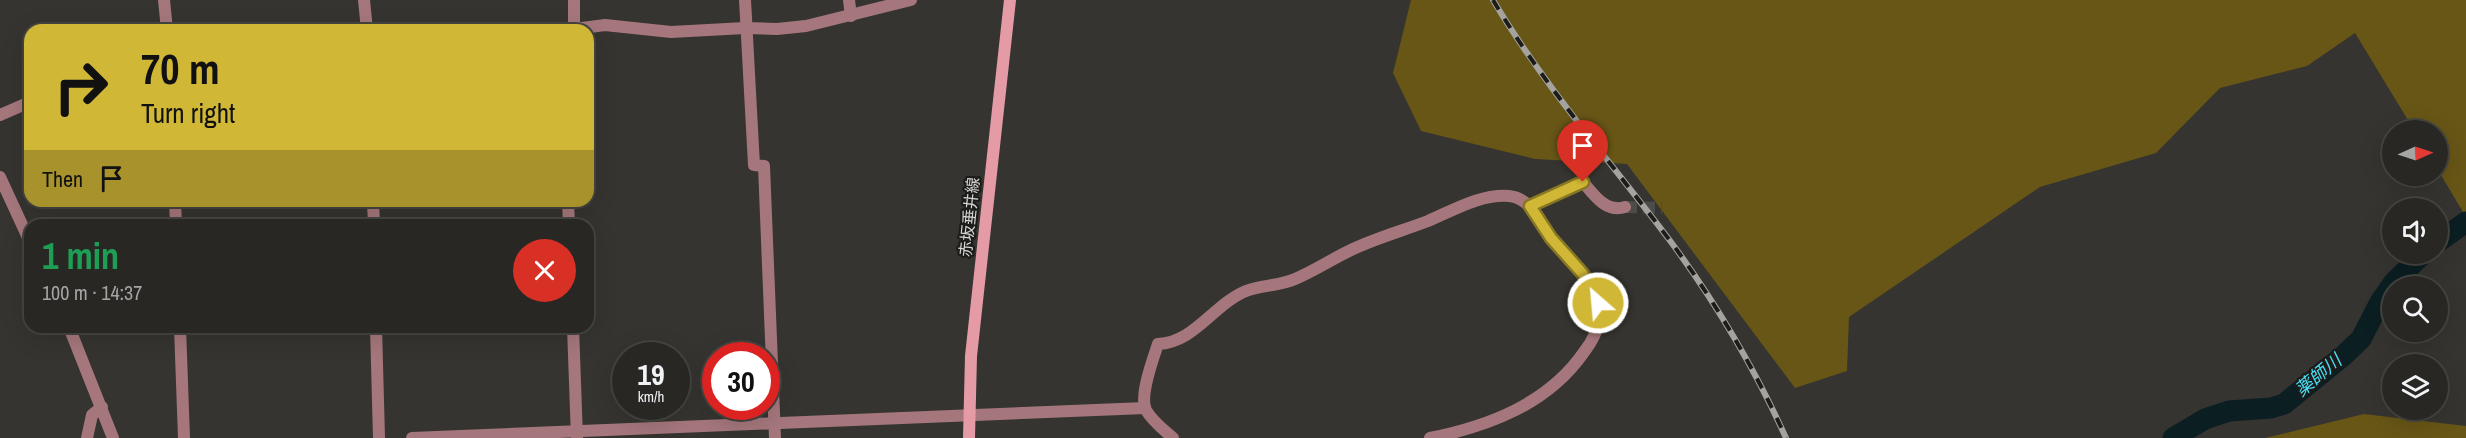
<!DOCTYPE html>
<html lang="en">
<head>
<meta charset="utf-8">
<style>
  body { margin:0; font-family:"Archivo Narrow","Noto Sans JP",sans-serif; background:#343331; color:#f1f3f6; height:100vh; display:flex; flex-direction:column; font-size:22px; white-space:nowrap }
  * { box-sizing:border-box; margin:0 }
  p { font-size:20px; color:#a5a5a6 }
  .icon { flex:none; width:33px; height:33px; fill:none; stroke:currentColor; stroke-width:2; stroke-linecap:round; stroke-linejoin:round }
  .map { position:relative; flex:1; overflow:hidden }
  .sheet { position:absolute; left:24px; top:219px; width:570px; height:114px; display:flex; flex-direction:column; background:#282724; border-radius:18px; box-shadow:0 6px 24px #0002,0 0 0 2px #444441 }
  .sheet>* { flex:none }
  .hud { position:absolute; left:24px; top:24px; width:570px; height:183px; border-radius:18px; box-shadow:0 6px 24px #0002,0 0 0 2px #444441; background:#d1b736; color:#111; overflow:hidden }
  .needle { width:39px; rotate:87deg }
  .fabs { position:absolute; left:2382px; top:120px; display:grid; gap:12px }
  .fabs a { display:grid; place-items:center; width:66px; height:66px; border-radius:50%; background:#282724; box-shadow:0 6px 24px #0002,0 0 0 2px #444441; font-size:30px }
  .speed { position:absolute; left:612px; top:342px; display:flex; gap:12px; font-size:30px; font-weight:700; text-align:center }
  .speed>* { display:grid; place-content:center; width:78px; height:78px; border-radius:50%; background:#282724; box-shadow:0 6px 24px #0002,0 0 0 2px #444441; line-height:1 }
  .speed small { font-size:15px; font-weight:400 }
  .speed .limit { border:9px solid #d22; background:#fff; color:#111 }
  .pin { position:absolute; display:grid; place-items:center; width:51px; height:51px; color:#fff; margin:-62px -26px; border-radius:50% 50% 50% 0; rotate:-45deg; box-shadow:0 0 6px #0007 }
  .pin .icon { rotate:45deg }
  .me { position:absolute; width:66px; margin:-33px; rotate:333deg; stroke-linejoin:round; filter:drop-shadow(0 0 4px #0008) }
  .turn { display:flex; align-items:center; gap:21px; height:126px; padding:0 18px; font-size:27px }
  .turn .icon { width:78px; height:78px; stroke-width:2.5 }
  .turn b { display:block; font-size:42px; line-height:51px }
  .then { display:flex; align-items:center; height:57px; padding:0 18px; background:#0003; gap:12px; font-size:22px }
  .round { display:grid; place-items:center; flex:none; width:63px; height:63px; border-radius:32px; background:#343331 }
  .headline { display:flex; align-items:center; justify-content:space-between; height:102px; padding:0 18px }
  h1 { font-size:36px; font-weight:700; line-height:45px; color:#1e9e55 }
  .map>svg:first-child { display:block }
  .green { fill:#675616 }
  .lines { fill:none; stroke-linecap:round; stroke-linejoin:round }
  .river { stroke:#0b1e21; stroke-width:21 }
  .minor-tunnel { stroke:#4d4c49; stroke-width:12; stroke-dasharray:12 6; stroke-linecap:butt }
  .minor { stroke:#a5777c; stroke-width:12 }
  .tertiary { stroke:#a5777c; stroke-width:12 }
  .secondary { stroke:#e49ba5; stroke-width:12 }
  .rail-casing { stroke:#a4a3a0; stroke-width:6 }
  .rail { stroke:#1c1c1a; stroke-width:4; stroke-dasharray:11; stroke-linecap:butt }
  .route-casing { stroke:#887723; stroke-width:15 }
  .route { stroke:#d1b736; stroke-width:10 }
  .labels { text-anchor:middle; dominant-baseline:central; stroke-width:4.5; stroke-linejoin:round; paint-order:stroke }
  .street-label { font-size:16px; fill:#d8d7d4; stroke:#1c1c1a }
  .water-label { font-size:18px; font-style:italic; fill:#49dff6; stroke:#1c1c1a }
</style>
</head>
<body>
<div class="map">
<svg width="2466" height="438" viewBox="0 0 2466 438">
  <rect width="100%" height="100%" fill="#353430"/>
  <!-- green -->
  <g class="green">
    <path d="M1411,0h1055v217l-28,-47v-40h-24l-59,-97 -48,33 -87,22 -64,65 -116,34 -191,130 -2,54 -52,17 -168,-224 -92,-5 -114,-28 -28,-58z"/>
    <path d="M2364,414l102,12v12h-201z"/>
  </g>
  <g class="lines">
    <!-- river -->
    <g class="river">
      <path d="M2438,242l28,-20"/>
      <path d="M2173,438l32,-19 24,-8 42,-3 13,-4 59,-48 18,-17 19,-37 14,-20 29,-28"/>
    </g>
    <!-- minor-tunnel -->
    <path class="minor-tunnel" d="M1625,207l37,1"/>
    <!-- minor -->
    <g class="minor">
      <path d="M164,0l3,30"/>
      <path d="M364,0l3,30"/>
      <path d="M745,0l9,165 10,1 11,272"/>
      <path d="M849,0l2,16"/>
      <path d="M567,30l38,-5 66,7 74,-4 32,1 29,-3 105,-26"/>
      <path d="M574,30v-30"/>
      <path d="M0,115l30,-13"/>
      <path d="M175,201l1,24"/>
      <path d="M373,201l1,24"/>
      <path d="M568,201l1,24"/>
      <path d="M1530,206l53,-24c11,13 23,31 42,25"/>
      <path d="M180,327l4,111"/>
      <path d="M376,327l3,111"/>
      <path d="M573,327l4,111"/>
      <path d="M87,438l5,-23 10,-8"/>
      <path d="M412,438l733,-30"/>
      <path d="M1173,438c-9,-8 -21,-17 -27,-28 -7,-14 7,-51 12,-66 36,-1 56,-40 88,-53 15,-6 33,-5 49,-12 19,-8 37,-20 56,-29 25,-12 51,-19 77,-29 26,-11 52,-27 81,-25 23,2 31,28 43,43 16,21 41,39 46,67 4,16 -4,33 -14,46 -36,52 -95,74 -154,86"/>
    </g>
    <!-- tertiary -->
    <g class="tertiary">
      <path d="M0,177l30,65"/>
      <path d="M69,327l44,111"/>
    </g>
    <!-- secondary -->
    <path class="secondary" d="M969,438l2,-82 39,-356"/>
    <defs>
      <path id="rail" d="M1493,0c51,86 118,162 178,242 45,61 84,127 115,196"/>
    </defs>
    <!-- rail casing -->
    <use href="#rail" class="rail-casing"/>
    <!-- rail -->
    <use href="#rail" class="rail"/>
  </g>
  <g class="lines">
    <defs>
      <path id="route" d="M1583,182l-53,24 21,32 32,36 15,29"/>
    </defs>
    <!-- route casing -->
    <use href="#route" class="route-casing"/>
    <!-- route -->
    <use href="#route" class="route"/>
  </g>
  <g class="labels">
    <!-- street labels -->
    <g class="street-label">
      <text transform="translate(969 217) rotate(-84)">赤坂垂井線</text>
    </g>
    <!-- water labels -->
    <g class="water-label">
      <text transform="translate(2318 375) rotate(-40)">薬師川</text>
    </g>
  </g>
</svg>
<div class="fabs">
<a><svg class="needle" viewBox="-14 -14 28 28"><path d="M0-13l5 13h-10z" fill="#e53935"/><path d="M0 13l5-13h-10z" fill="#a5a5a6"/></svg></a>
<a><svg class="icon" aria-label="sound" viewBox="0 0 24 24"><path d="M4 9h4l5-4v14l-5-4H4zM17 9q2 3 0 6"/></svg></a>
<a><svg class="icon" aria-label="search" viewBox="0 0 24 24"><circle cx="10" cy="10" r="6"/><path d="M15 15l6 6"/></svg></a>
<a><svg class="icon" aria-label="layers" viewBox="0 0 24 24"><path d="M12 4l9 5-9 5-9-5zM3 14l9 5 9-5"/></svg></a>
</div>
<div class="speed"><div>19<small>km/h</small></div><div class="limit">30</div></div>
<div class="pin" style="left:1583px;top:182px;background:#d93025"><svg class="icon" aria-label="arrive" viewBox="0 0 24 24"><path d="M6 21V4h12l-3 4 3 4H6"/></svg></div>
<svg class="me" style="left:1598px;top:303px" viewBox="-20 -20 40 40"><circle r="17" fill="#d1b736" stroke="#fff" stroke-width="3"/><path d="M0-11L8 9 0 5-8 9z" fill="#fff"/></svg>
<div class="hud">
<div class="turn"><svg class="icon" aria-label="right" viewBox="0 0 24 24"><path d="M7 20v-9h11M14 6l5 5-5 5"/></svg><div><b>70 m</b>Turn right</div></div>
<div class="then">Then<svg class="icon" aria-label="arrive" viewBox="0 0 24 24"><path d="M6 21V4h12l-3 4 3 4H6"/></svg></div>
</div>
<section class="sheet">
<div class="headline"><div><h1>1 min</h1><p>100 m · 14:37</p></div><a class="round" style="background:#d93025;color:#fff"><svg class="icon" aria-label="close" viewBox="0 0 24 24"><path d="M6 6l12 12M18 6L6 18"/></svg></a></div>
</section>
</div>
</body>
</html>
